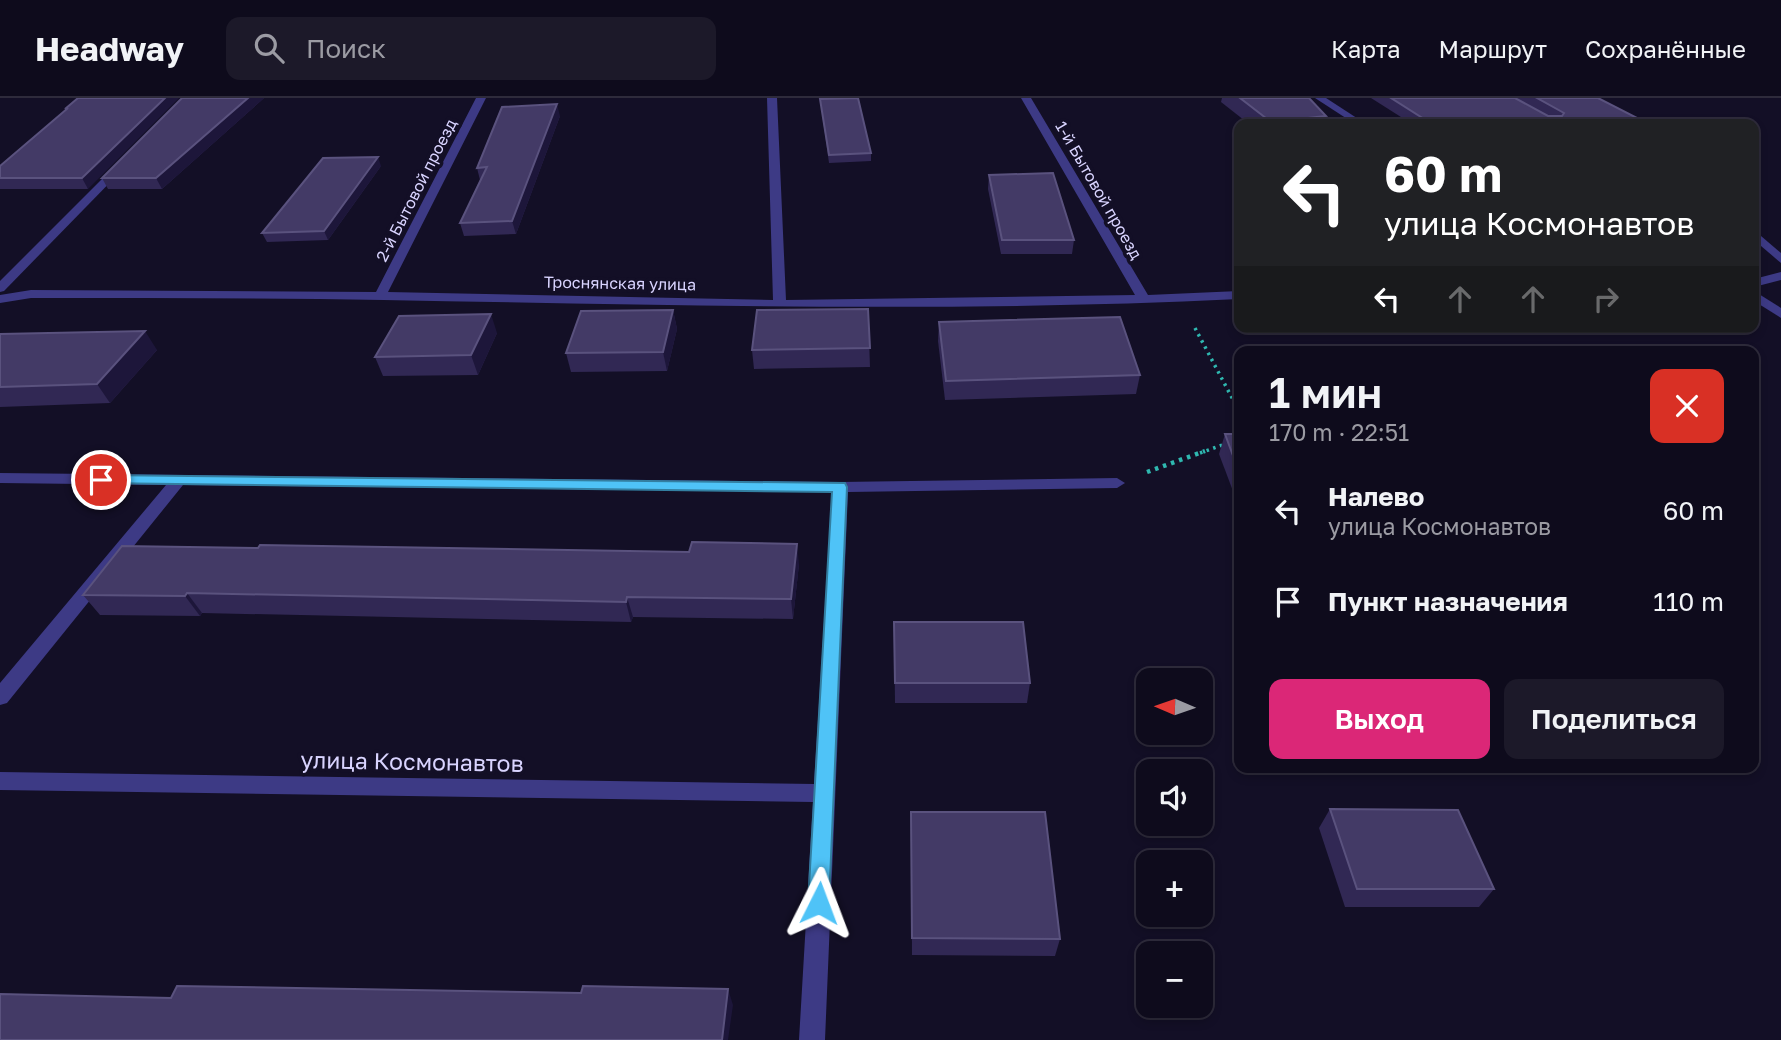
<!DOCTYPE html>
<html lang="ru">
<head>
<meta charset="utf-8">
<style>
  body { margin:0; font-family:"Golos Text",sans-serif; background:#1c1929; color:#f1f3f6; height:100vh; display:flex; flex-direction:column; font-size:26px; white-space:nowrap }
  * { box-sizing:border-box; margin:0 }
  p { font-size:23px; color:#9b9ba3 }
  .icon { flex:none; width:38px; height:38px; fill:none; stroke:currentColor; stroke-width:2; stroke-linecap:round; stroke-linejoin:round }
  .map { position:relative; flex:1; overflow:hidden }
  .drawer { position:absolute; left:1234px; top:248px; width:525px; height:427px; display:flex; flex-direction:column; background:#0e0b1c; border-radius:14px; box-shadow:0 4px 10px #0003,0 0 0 2px #2e2b3b }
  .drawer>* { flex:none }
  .guide { position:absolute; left:1234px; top:21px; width:525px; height:214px; border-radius:14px; box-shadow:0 4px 10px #0003,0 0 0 2px #2e2b3b; background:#202124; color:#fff; overflow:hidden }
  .needle { width:46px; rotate:272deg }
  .tools { position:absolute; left:1136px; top:570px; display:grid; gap:14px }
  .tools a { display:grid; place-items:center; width:77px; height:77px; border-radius:14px; background:#0e0b1c; box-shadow:0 4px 10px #0003,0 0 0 2px #2e2b3b; font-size:35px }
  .pin { position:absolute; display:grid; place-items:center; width:60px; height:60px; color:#fff; margin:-30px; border:4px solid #fff; border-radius:50%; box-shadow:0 2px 7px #0007 }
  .me { position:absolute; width:77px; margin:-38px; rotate:3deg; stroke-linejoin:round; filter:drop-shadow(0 0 5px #0008) }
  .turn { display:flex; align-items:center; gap:24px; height:147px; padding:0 35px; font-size:32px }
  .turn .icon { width:91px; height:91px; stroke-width:2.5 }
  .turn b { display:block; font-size:49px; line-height:60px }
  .lanes { display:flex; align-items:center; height:66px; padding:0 35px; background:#0003; justify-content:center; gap:35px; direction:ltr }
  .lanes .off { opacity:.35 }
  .round { display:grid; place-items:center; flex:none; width:74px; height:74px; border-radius:14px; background:#1c1929 }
  .head { display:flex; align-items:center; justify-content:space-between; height:119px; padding:0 35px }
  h1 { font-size:42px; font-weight:600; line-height:52px }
  .button { display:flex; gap:14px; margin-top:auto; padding:14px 35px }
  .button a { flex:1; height:80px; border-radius:14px; background:#db2777; color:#fff; font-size:28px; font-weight:600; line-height:80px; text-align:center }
  .button a+a { background:#1c1929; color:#f1f3f6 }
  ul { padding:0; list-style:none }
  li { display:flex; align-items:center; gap:21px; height:91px; padding:0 35px }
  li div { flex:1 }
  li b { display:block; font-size:26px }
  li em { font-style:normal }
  header { display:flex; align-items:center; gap:42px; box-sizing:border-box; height:98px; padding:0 35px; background:#0e0b1c; border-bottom:2px solid #2e2b3b }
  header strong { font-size:33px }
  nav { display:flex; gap:38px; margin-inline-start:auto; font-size:24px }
  .search { width:490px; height:63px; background:#1c1929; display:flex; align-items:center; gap:18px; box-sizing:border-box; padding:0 24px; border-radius:14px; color:#9b9ba3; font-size:26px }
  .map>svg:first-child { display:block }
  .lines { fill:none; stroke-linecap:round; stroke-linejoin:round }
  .path-far1 { stroke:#2fb8b0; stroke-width:3.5; stroke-dasharray:2.5 4.5; stroke-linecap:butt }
  .path { stroke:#2fb8b0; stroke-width:4.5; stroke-dasharray:3.5 5; stroke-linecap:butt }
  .street { fill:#3d3a85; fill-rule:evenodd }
  .wall { fill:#312854 }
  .shaded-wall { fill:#1d163a }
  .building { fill:#433a66; stroke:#5a527e; stroke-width:2 }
  .route { fill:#4fc3f7; stroke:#337fa1; stroke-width:2 }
  .labels { text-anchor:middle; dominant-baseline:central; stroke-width:7; stroke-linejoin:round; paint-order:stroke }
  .far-street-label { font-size:16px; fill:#d9d4ff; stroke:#130f26 }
  .near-street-label { font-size:23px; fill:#d9d4ff; stroke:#130f26 }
</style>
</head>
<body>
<header>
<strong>Headway</strong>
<div class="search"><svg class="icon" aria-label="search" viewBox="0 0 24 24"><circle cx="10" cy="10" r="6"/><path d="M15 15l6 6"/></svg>Поиск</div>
<nav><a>Карта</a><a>Маршрут</a><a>Сохранённые</a></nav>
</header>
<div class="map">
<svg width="1781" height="942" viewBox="0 0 1781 942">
  <rect width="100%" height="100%" fill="#130f26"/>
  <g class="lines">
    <!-- path-far1 -->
    <g class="path-far1">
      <path d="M1195,230l44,83"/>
      <path d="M1200,355l25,-9"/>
    </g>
    <!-- path -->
    <path class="path" d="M1147,374l58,-21"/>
    <!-- street -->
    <g class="street">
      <path d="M476,0h10l-98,194 385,8 -6,-202h10l9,202 349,-5 -114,-197h10l117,197 91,-4v8c-285,14 -571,6 -856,1 -117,-2 -235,-2 -352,-2l-31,5v-8l31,-5 345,2z"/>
      <path d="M1315,0h11l40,26h-11z"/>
      <path d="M117,66l9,2 -122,125 -4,1v-11z"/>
      <path d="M1754,132l27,23v10l-27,-23z"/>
      <path d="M1781,174v8l-27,7v-8z"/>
      <path d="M1754,193l27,17v10l-27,-17z"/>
      <path d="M0,375l840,9 277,-4 8,5 -8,5 -269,4 -23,548h-26l14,-238 -813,-12v-18l814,12 18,-292 -649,-7 -176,218 -7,2v-22l166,-198 -166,-2z"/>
    </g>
  </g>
  <!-- wall -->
  <g class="wall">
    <path d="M78,0l10,91h-88v-23l66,-56 -1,-1z"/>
    <path d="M182,0h82l-102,91h-54l-6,-11z"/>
    <path d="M1222,0h87l15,26h-75l-28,-22z"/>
    <path d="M1371,0h227l49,25 -1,1h-234z"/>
    <path d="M820,1l51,54v8l-42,2z"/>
    <path d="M560,18l-44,118 -52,2 -4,-13 20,-43 -3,-12z"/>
    <path d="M381,68l-53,74 -61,2 -5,-9z"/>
    <path d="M989,77l85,65 -2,14h-71l-13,-65z"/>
    <path d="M868,211l2,58 -116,2 -2,-19z"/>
    <path d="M673,212l4,19 -10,42 -96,1 -5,-19z"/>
    <path d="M939,224l201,53 -4,19 -191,6 -7,-59z"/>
    <path d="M497,235l-19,42 -95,1 -8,-19z"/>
    <path d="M0,236l157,16 -47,53 -110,4z"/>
    <path d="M1225,336h14v73l-20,-53z"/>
    <path d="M799,466l-6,55 -160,-2 -2,5 -429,-9 -2,3 -100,-1 -17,-20z"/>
    <path d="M894,524l136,61 -3,20h-132z"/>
    <path d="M1330,711l164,80 -15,18h-134l-26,-79z"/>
    <path d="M911,714l149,127 -5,17 -143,-1z"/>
  </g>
  <!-- shaded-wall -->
  <g class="shaded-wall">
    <path d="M165,0h14l-91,91 -6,-11z"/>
    <path d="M248,0h16l-102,91 -6,-11z"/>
    <path d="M557,6l3,12 -44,118 -4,-13z"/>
    <path d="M1326,18l-2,8h-54l1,-2z"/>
    <path d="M378,59l3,9 -53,74 -4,-9z"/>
    <path d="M673,212l4,19 -10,42 -4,-19z"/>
    <path d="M491,216l6,19 -19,42 -7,-20z"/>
    <path d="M145,233l12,19 -47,53 -13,-19z"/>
    <path d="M797,446l2,20 -6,55 -2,-20z"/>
    <path d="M187,495l15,20 -2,3 -15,-20z"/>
    <path d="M627,499l6,20 -2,5 -5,-20z"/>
    <path d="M728,891l5,16 -5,35h-6z"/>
  </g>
  <!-- building -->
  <g class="building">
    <path d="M78,0h87l-83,80h-82v-12l68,-58 -3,1z"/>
    <path d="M182,0h66l-92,80h-54z"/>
    <path d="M858,0l13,55 -42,2 -9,-56z"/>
    <path d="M1240,0h69l17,18 -55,6z"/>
    <path d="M1391,0h124l33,18h14l2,-3 -27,-15h61l49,25 -11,1h-204z"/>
    <path d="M557,6l-45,117 -52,2 27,-56 -10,1 25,-61z"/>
    <path d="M378,59l-54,74 -62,2 61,-75z"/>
    <path d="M1053,75l21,67h-72l-13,-65z"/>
    <path d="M868,211l2,39 -118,2 5,-40z"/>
    <path d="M673,212l-10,42 -97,1 15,-42z"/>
    <path d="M491,216l-20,41 -96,2 24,-41z"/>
    <path d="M1120,219l20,58 -194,6 -7,-59z"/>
    <path d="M145,233l-48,53 -97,3v-53z"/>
    <path d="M1225,336h14v38z"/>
    <path d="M692,444l105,2 -6,55 -164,-2 -1,5 -439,-9 -2,3 -102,-1 39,-49 136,2 2,-3 429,7z"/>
    <path d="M894,524h129l7,61h-135z"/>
    <path d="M1330,711l128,1 36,79h-137z"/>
    <path d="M911,714h134l15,127 -148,-1z"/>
    <path d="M177,888l404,7 2,-7 145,3 -6,51h-722v-46l171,4z"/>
  </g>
  <!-- route -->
  <path class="route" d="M101,377l744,8 2,4 -18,416 -3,7 -7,3 -8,-3 -3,-7 24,-411 -736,-9 -2,-3 2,-3z"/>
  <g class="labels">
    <!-- far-street labels -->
    <g class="far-street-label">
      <text transform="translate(416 92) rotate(-63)">2-й Бытовой проезд</text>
      <text transform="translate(1099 92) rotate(60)">1-й Бытовой проезд</text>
      <text transform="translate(620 185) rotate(1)">Троснянская улица</text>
    </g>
    <!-- near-street labels -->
    <g class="near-street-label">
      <text transform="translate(412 663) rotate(1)">улица Космонавтов</text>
    </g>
  </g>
</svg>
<div class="tools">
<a><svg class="needle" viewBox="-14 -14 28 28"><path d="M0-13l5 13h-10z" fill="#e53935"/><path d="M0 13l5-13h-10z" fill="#9b9ba3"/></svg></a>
<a><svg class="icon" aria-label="sound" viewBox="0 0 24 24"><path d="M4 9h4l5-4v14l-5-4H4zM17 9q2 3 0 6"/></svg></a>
<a>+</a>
<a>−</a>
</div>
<div class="pin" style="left:101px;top:382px;background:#d93025"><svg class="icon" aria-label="arrive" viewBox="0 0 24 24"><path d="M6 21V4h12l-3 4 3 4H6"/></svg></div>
<svg class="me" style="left:819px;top:805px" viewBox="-20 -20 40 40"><path d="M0-17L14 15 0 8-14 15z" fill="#4fc3f7" stroke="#fff" stroke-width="4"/></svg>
<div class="guide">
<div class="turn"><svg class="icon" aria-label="left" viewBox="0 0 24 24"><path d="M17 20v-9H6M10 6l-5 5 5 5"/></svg><div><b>60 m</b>улица Космонавтов</div></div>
<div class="lanes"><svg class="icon" aria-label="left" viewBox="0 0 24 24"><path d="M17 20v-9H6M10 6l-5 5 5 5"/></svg><svg class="icon off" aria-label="ahead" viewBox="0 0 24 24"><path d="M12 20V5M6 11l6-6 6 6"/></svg><svg class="icon off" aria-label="ahead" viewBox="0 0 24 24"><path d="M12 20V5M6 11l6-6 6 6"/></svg><svg class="icon off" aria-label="right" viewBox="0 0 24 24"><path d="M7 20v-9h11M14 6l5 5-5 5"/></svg></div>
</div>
<section class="drawer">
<div class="head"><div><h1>1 мин</h1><p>170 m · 22:51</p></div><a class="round" style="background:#d93025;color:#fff"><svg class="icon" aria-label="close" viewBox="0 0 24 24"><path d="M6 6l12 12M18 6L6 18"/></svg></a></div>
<ul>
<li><svg class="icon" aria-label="left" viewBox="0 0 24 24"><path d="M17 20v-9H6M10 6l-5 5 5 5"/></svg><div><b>Налево</b><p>улица Космонавтов</p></div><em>60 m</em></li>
<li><svg class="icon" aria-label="arrive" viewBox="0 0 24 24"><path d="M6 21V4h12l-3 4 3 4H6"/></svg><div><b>Пункт назначения</b></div><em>110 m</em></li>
</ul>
<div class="button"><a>Выход</a><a>Поделиться</a></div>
</section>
</div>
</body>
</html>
